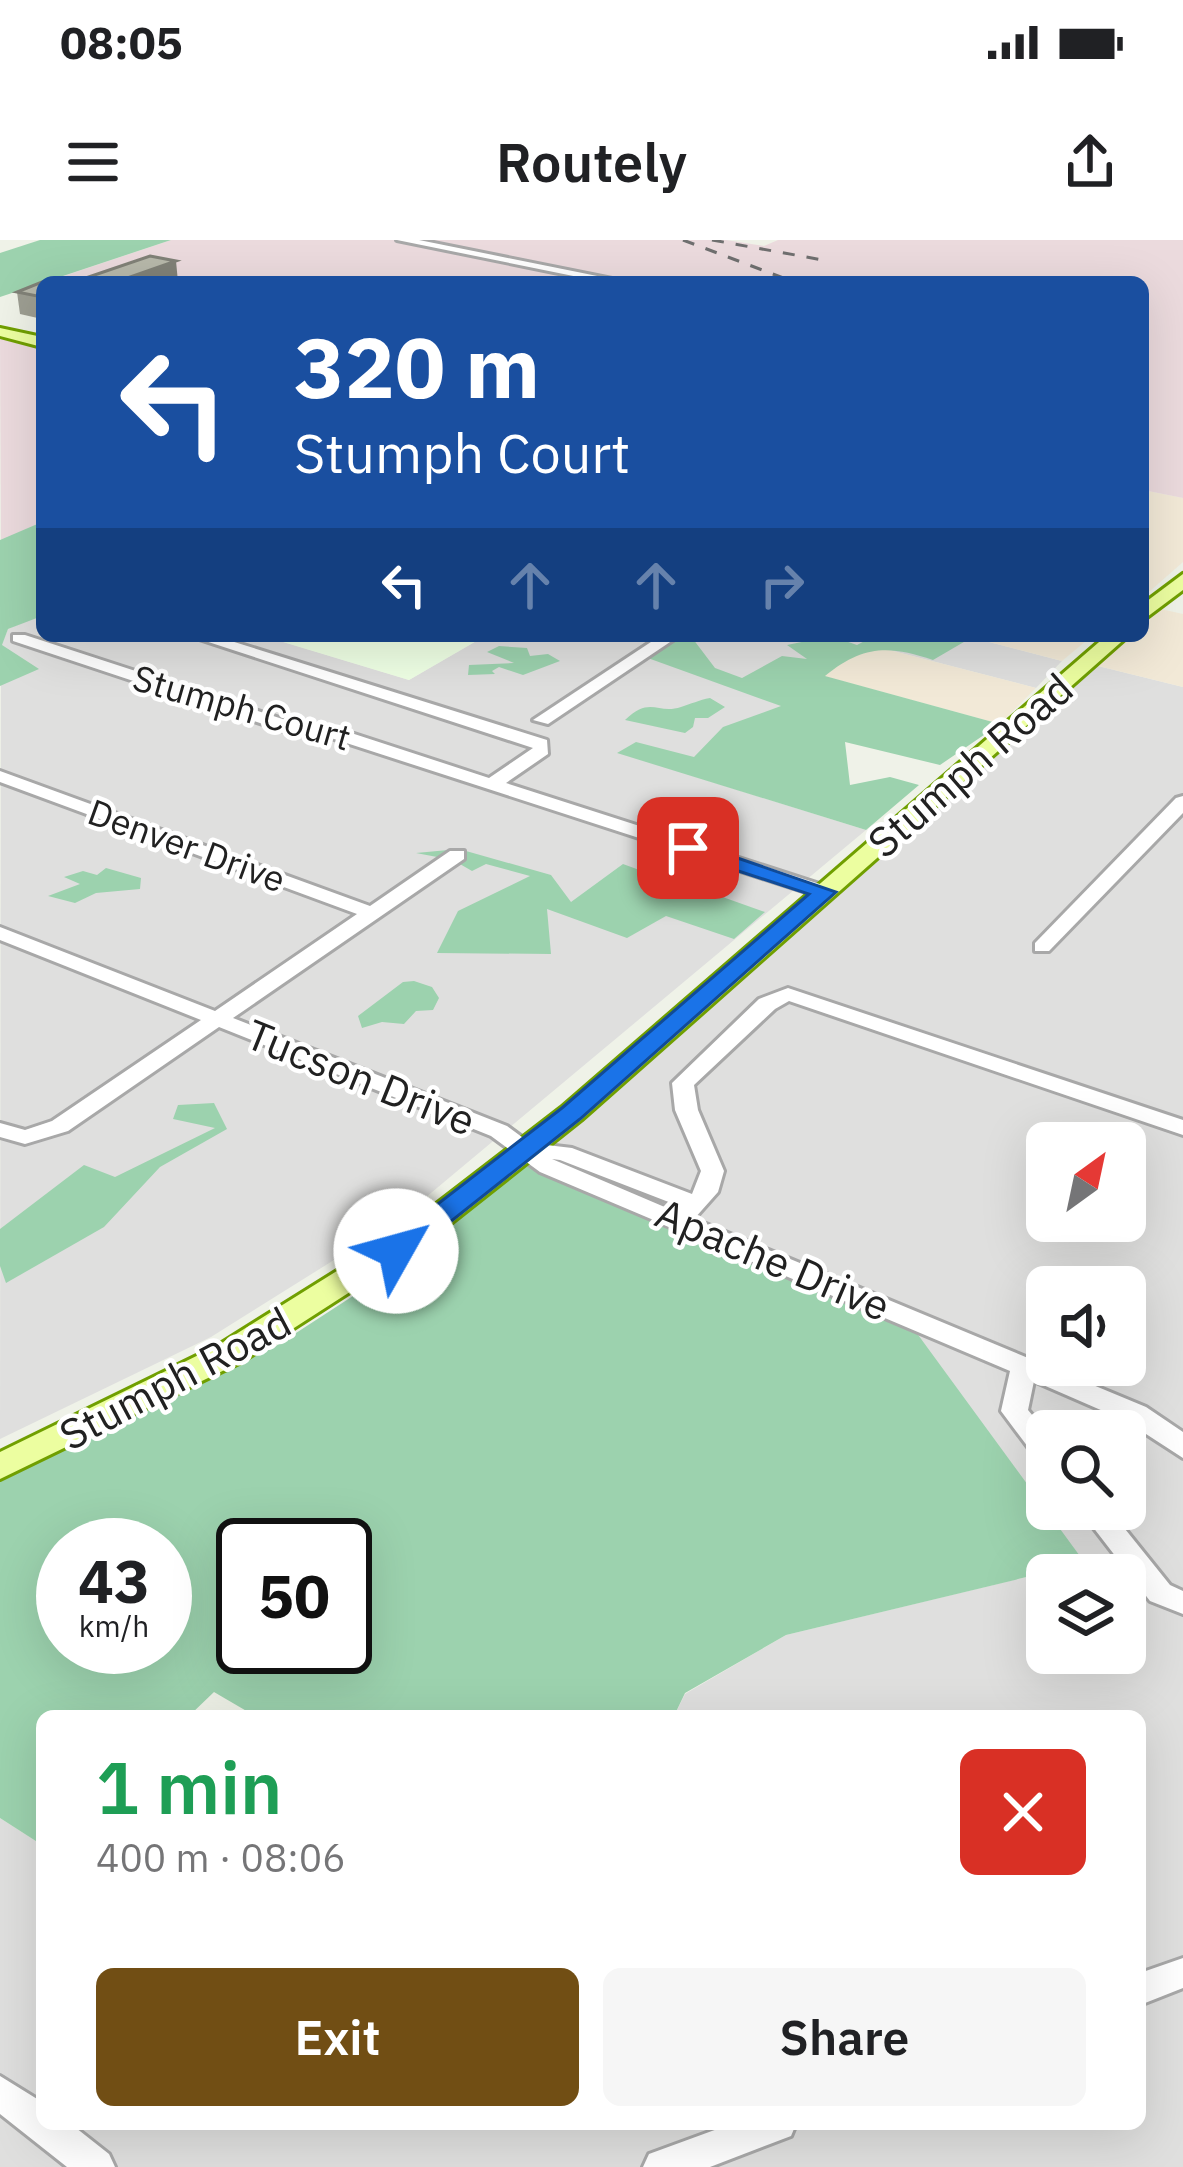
<!DOCTYPE html>
<html lang="en">
<head>
<meta charset="utf-8">
<style>
  body { margin:0; font-family:"IBM Plex Sans",sans-serif; background:#f6f6f6; color:#202124; height:100vh; display:flex; flex-direction:column; font-size:45px; white-space:nowrap }
  * { box-sizing:border-box; margin:0 }
  p { font-size:39px; color:#757577 }
  .icon { flex:none; width:66px; height:66px; fill:none; stroke:currentColor; stroke-width:2; stroke-linecap:round; stroke-linejoin:round }
  .map { position:relative; flex:1; overflow:hidden }
  .sheet { position:absolute; left:36px; top:1470px; width:1110px; height:420px; display:flex; flex-direction:column; background:#fff; border-radius:18px; box-shadow:0 12px 48px #0002 }
  .sheet>* { flex:none }
  .banner { position:absolute; left:36px; top:36px; width:1113px; height:366px; border-radius:18px; box-shadow:0 12px 48px #0002; background:#1a4fa0; color:#fff; overflow:hidden }
  .needle { width:78px; rotate:33deg }
  .tools { position:absolute; left:1026px; top:882px; display:grid; gap:24px }
  .tools a { display:grid; place-items:center; width:120px; height:120px; border-radius:18px; background:#fff; box-shadow:0 12px 48px #0002; font-size:60px }
  .speed { position:absolute; left:36px; top:1278px; display:flex; gap:24px; font-size:60px; font-weight:700; text-align:center }
  .speed>* { display:grid; place-content:center; width:156px; height:156px; border-radius:50%; background:#fff; box-shadow:0 12px 48px #0002; line-height:1 }
  .speed small { font-size:30px; font-weight:400 }
  .speed .limit { border:6px solid #111; border-radius:18px; background:#fff; color:#111 }
  .pin { position:absolute; display:grid; place-items:center; width:102px; height:102px; color:#fff; margin:-51px; border-radius:24px; box-shadow:0 6px 18px #0006 }
  .me { position:absolute; width:132px; margin:-66px; rotate:52deg; stroke-linejoin:round; filter:drop-shadow(0 0 9px #0008) }
  .turn { display:flex; align-items:center; gap:42px; height:252px; padding:0 60px; font-size:54px }
  .turn .icon { width:156px; height:156px; stroke-width:2.5 }
  .turn b { display:block; font-size:84px; line-height:102px }
  .lanes { display:flex; align-items:center; height:114px; padding:0 60px; background:#0003; justify-content:center; gap:60px; direction:ltr }
  .lanes .off { opacity:.35 }
  .round { display:grid; place-items:center; flex:none; width:126px; height:126px; border-radius:18px; background:#f6f6f6 }
  .overview { display:flex; align-items:center; justify-content:space-between; height:204px; padding:0 60px }
  h1 { font-size:72px; font-weight:600; line-height:90px; color:#1e9e55 }
  .cta { display:flex; gap:24px; margin-top:auto; padding:24px 60px }
  .cta a { flex:1; height:138px; border-radius:18px; background:#714e14; color:#fff; font-size:48px; font-weight:600; line-height:138px; text-align:center }
  .cta a+a { background:#f6f6f6; color:#202124 }
  .status { display:flex; justify-content:space-between; align-items:center; height:84px; padding:0 60px; background:#fff; direction:ltr }
  .status svg { height:33px; fill:currentColor }
  header { display:flex; justify-content:space-between; align-items:center; height:156px; padding:0 60px; background:#fff; font-size:54px; font-weight:600 }
  .map>svg:first-child { display:block }
  .residential { fill:#dfdfde; fill-rule:evenodd }
  .commercial { fill:#f2e9d7 }
  .industrial { fill:#ebdadd }
  .education { fill:#eeffe4 }
  .forest { fill:#9cd2ae; fill-rule:evenodd }
  .lines { fill:none; stroke-linecap:round; stroke-linejoin:round }
  .minor-casing { stroke:#a8a8a8; stroke-width:6 }
  .major-casing { stroke:#709f00; stroke-width:6 }
  .minor { fill:#fff; fill-rule:evenodd }
  .major { fill:#ecfea0; fill-rule:evenodd }
  .rail { stroke:#6f6f6f; stroke-width:3; stroke-dasharray:12 12; stroke-linecap:butt }
  .wall { fill:#9d9e92 }
  .shaded-wall { fill:#808177 }
  .building { fill:#b7b8aa; stroke:#808177; stroke-width:3 }
  .route { fill:#1a73e8; stroke:#114b97; stroke-width:3 }
  .labels { text-anchor:middle; dominant-baseline:central; stroke-width:9; stroke-linejoin:round; paint-order:stroke }
  .far-street-label { font-size:36px; fill:#212121; stroke:#fff }
  .street-label { font-size:42px; fill:#212121; stroke:#fff }
</style>
</head>
<body>
<div class="status"><b>08:05</b><svg viewBox="0 0 49 12"><path d="M0 12V9h3v3zM5 12V6h3v6zM10 12V3h3v9zM15 12V0h3v12zM26 1h20v11H26zM47 4h2v5h-2z"/></svg></div>
<header><svg class="icon" aria-label="menu" viewBox="0 0 24 24"><path d="M4 6h16M4 12h16M4 18h16"/></svg>Routely<svg class="icon" aria-label="share" viewBox="0 0 24 24"><path d="M12 15V3M7 8l5-5 5 5M5 13v7h14v-7"/></svg></header>
<div class="map">
<svg width="1183" height="1927" viewBox="0 0 1183 1927">
  <rect width="100%" height="100%" fill="#eff2e8"/>
  <!-- residential -->
  <g class="residential">
    <path d="M42,374v22h222l145,44 76,-44h481l96,25 -26,27 -170,-44 -176,131 176,55 -465,388 -190,119 -211,102 1,-793 7,-17z"/>
    <path d="M1094,425l89,22v1480h-1183v-349l42,27v279h1098v-408h-466l11,-22 101,-59 298,-72 -413,-340 -146,-58zM1047,903h78v78h-78zM1047,1047h78v78h-78zM1047,1191h78v78h-78zM1047,1335h78v78h-78z"/>
  </g>
  <!-- commercial -->
  <g class="commercial">
    <path d="M1143,250l40,8v64l-33,29h-7z"/>
    <path d="M1156,368l27,6v73l-89,-22 32,-29h17v-16z"/>
    <path d="M966,396h126l-30,25z"/>
    <path d="M866,404l170,44 -36,36 -176,-48z"/>
  </g>
  <!-- industrial -->
  <g class="industrial">
    <path d="M171,0h555l38,6 14,-6h405v258l-40,-8v-208h-1097z"/>
    <path d="M0,95l42,10v177l-41,19z"/>
  </g>
  <!-- education -->
  <path class="education" d="M263,396h222l-76,44z"/>
  <!-- forest -->
  <g class="forest">
    <path d="M40,0h131l-171,57v-44z"/>
    <path d="M42,282v94l-34,13 -6,16 37,24 -39,17v-146z"/>
    <path d="M679,396h43l-29,3 22,29 27,10 40,-22 25,3 -20,-14 44,-9 26,9 17,-9 95,3 -36,21c-44,-15 -70,-15 -108,16l175,48 -60,41 -95,-23 5,43 40,-8 29,8 -53,45 -249,-77 19,-11 58,15 29,-30 58,-21 -136,-49z"/>
    <path d="M499,406l28,2 3,8 18,-2 12,7 -37,14 -24,-8 -7,4 3,3 -27,1 1,-10 45,-2 -27,-11z"/>
    <path d="M710,458l15,9 -17,11h-13l-2,9 -8,6 -60,-13c26,-25 32,-5 56,-13 10,-3 18,-7 29,-9z"/>
    <path d="M459,609l92,26 20,27 52,-38 49,18 31,-16 14,29 48,17 -31,27 -68,-23 -39,22 -80,-29 4,45 -114,-1 21,-42 72,-35 -44,-12 -14,7 -19,-11 -37,-7z"/>
    <path d="M106,628l35,10 -1,11 -44,4 -21,10 -27,-7 32,-12 -16,-7 19,-6 14,4z"/>
    <path d="M414,741l18,6 7,11 -6,12 -17,1 -12,13 -22,-2 -20,6 -4,-12 45,-34z"/>
    <path d="M214,863l13,26 -67,38 -56,60 -98,56 -6,-17v-37l84,-64 31,12 100,-49 -42,-9 5,-14z"/>
    <path d="M525,925l146,58 245,109 169,231 -299,72 -101,58 -11,23h-419l-41,-24 -25,24h-147v129l-42,-27v-339l276,-133 117,-76zM63,1305h102v102h-102zM243,1305h102v102h-102z"/>
  </g>
  <g class="lines">
    <defs>
      <g id="minor">
        <path d="M397,0h22l208,42h-24z"/>
        <path d="M13,395h12l276,90 38,4 150,49 44,-30 -343,-112h25l332,104 1,14 -42,29 326,105 3,4 -10,6 -7,-2 -487,-158 -38,-4 -280,-93z"/>
        <path d="M660,396h19l-131,88 -15,-4z"/>
        <path d="M0,531l370,135 80,-55h14v8l-231,159 274,108 23,17 42,5 120,46 9,-23 -26,-61 -3,-27 87,-84 29,-11 395,132v15l-394,-134 -14,8 -81,76 4,25 26,61 -6,21 -24,27 452,188 37,25v26l-57,-37 -92,-40 -6,29 19,23v29l-10,-3 -36,-48 9,-40 -470,-199 -49,-36 -272,-109 -151,104 -43,13 -25,-7v-14l25,7 27,-9 149,-101 -201,-80v-13l215,84 142,-97 -357,-132zM552,919l8,1 119,46 -5,5z"/>
        <path d="M1183,556v17l-134,138h-14v-8l141,-145z"/>
        <path d="M1079,1269h30l61,76 13,6v23l-33,-13z"/>
        <path d="M1183,1718v30l-43,17v-32z"/>
        <path d="M0,1836l42,26v22h29l38,30 6,13h-48l-67,-53z"/>
        <path d="M731,1884h65l-5,12 -81,31h-67l6,-13z"/>
      </g>
      <g id="major">
        <path d="M0,88l42,9v10l-42,-11z"/>
        <path d="M1183,334v16l-40,30v-16z"/>
        <path d="M1106,396h22l-547,484 -155,123 -185,119 -241,117v-27l217,-106 187,-117 157,-121z"/>
      </g>
    </defs>
    <!-- minor casing -->
    <use href="#minor" class="minor-casing"/>
    <!-- major casing -->
    <use href="#major" class="major-casing"/>
    <!-- minor -->
    <use href="#minor" class="minor"/>
    <!-- major -->
    <use href="#major" class="major"/>
    <!-- rail -->
    <g class="rail">
      <path d="M683,0l111,42"/>
      <path d="M712,0l111,20"/>
    </g>
  </g>
  <!-- wall -->
  <path class="wall" d="M42,42v37l-22,-5 -3,-22z"/>
  <!-- shaded-wall -->
  <path class="shaded-wall" d="M176,21l2,21h-62z"/>
  <!-- building -->
  <g class="building">
    <path d="M150,16l26,5 -60,21h-42z"/>
    <path d="M42,42v15l-25,-5z"/>
  </g>
  <!-- route -->
  <path class="route" d="M688,601l148,51 -256,227 -174,138h-20l-4,-6 4,-7 176,-136 247,-214 -129,-42 -3,-4z"/>
  <g class="labels">
    <!-- far-street labels -->
    <g class="far-street-label">
      <text transform="translate(242 467) rotate(16)">Stumph Court</text>
      <text transform="translate(187 605) rotate(20)">Denver Drive</text>
    </g>
    <!-- street labels -->
    <g class="street-label">
      <text transform="translate(970 525) rotate(-41)">Stumph Road</text>
      <text transform="translate(361 837) rotate(22)">Tucson Drive</text>
      <text transform="translate(773 1019) rotate(23)">Apache Drive</text>
      <text transform="translate(175 1138) rotate(-28)">Stumph Road</text>
    </g>
  </g>
</svg>
<div class="tools">
<a><svg class="needle" viewBox="-14 -14 28 28"><path d="M0-13l5 13h-10z" fill="#e53935"/><path d="M0 13l5-13h-10z" fill="#757577"/></svg></a>
<a><svg class="icon" aria-label="sound" viewBox="0 0 24 24"><path d="M4 9h4l5-4v14l-5-4H4zM17 9q2 3 0 6"/></svg></a>
<a><svg class="icon" aria-label="search" viewBox="0 0 24 24"><circle cx="10" cy="10" r="6"/><path d="M15 15l6 6"/></svg></a>
<a><svg class="icon" aria-label="layers" viewBox="0 0 24 24"><path d="M12 4l9 5-9 5-9-5zM3 14l9 5 9-5"/></svg></a>
</div>
<div class="speed"><div>43<small>km/h</small></div><div class="limit">50</div></div>
<div class="pin" style="left:688px;top:608px;background:#d93025"><svg class="icon" aria-label="arrive" viewBox="0 0 24 24"><path d="M6 21V4h12l-3 4 3 4H6"/></svg></div>
<svg class="me" style="left:396px;top:1011px" viewBox="-20 -20 40 40"><circle r="19" fill="#fff"/><path d="M0-13L10 11 0 6-10 11z" fill="#1a73e8"/></svg>
<div class="banner">
<div class="turn"><svg class="icon" aria-label="left" viewBox="0 0 24 24"><path d="M17 20v-9H6M10 6l-5 5 5 5"/></svg><div><b>320 m</b>Stumph Court</div></div>
<div class="lanes"><svg class="icon" aria-label="left" viewBox="0 0 24 24"><path d="M17 20v-9H6M10 6l-5 5 5 5"/></svg><svg class="icon off" aria-label="ahead" viewBox="0 0 24 24"><path d="M12 20V5M6 11l6-6 6 6"/></svg><svg class="icon off" aria-label="ahead" viewBox="0 0 24 24"><path d="M12 20V5M6 11l6-6 6 6"/></svg><svg class="icon off" aria-label="right" viewBox="0 0 24 24"><path d="M7 20v-9h11M14 6l5 5-5 5"/></svg></div>
</div>
<section class="sheet">
<div class="overview"><div><h1>1 min</h1><p>400 m · 08:06</p></div><a class="round" style="background:#d93025;color:#fff"><svg class="icon" aria-label="close" viewBox="0 0 24 24"><path d="M6 6l12 12M18 6L6 18"/></svg></a></div>
<div class="cta"><a>Exit</a><a>Share</a></div>
</section>
</div>
</body>
</html>
